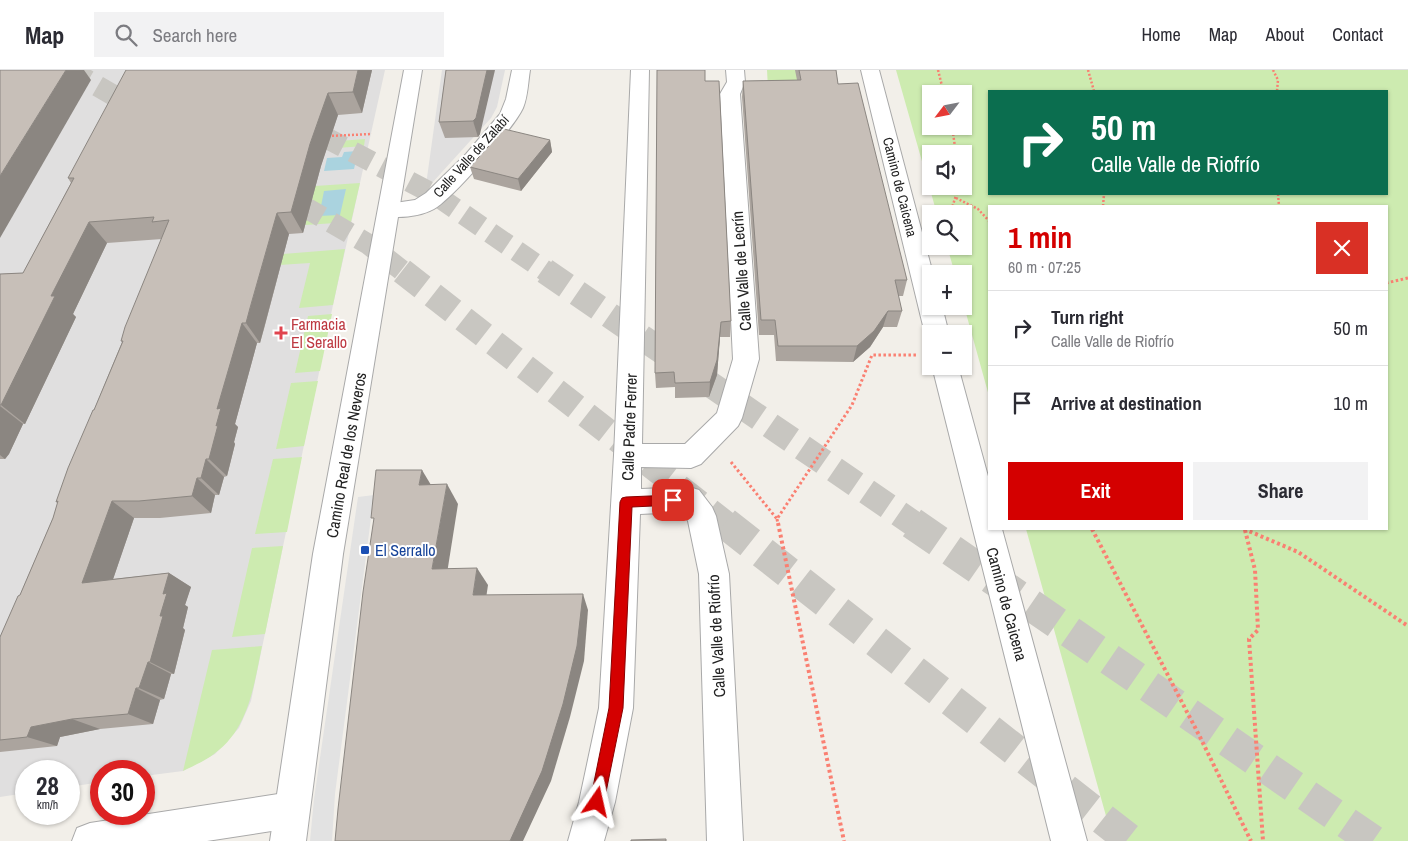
<!DOCTYPE html>
<html lang="en">
<head>
<meta charset="utf-8">
<style>
  body { margin:0; font-family:"Archivo Narrow",sans-serif; background:#f2f2f3; color:#2b2b33; height:100vh; display:flex; flex-direction:column; font-size:19px; white-space:nowrap }
  * { box-sizing:border-box; margin:0 }
  p { font-size:16px; color:#7c7c81 }
  .icon { flex:none; width:28px; height:28px; fill:none; stroke:currentColor; stroke-width:2; stroke-linecap:round; stroke-linejoin:round }
  .map { position:relative; flex:1; overflow:hidden }
  .panel { position:absolute; left:988px; top:135px; width:400px; height:325px; display:flex; flex-direction:column; background:#fff; border-radius:0px; box-shadow:0 1px 4px #0004 }
  .panel>* { flex:none }
  .guide { position:absolute; left:988px; top:20px; width:400px; height:105px; border-radius:0px; box-shadow:0 1px 4px #0004; background:#0b6e4f; color:#fff; overflow:hidden }
  .needle { width:32px; rotate:238deg }
  .tools { position:absolute; left:922px; top:15px; display:grid; gap:10px }
  .tools a { display:grid; place-items:center; width:50px; height:50px; border-radius:0px; background:#fff; box-shadow:0 1px 4px #0004; font-size:25px }
  .speed { position:absolute; left:15px; top:690px; display:flex; gap:10px; font-size:25px; font-weight:700; text-align:center }
  .speed>* { display:grid; place-content:center; width:65px; height:65px; border-radius:50%; background:#fff; box-shadow:0 1px 4px #0004; line-height:1 }
  .speed small { font-size:12px; font-weight:400 }
  .speed .limit { border:8px solid #d22; background:#fff; color:#111 }
  .pin { position:absolute; display:grid; place-items:center; width:42px; height:42px; color:#fff; margin:-21px; border-radius:10px; box-shadow:0 2px 8px #0006 }
  .me { position:absolute; width:55px; margin:-28px; rotate:11deg; stroke-linejoin:round; filter:drop-shadow(0 0 4px #0008) }
  .turn { display:flex; align-items:center; gap:18px; height:105px; padding:0 20px; font-size:22px }
  .turn .icon { width:65px; height:65px; stroke-width:2.5 }
  .turn b { display:block; font-size:35px; line-height:42px }
  .round { display:grid; place-items:center; flex:none; width:52px; height:52px; border-radius:0px; background:#f2f2f3 }
  .head { display:flex; align-items:center; justify-content:space-between; height:85px; padding:0 20px }
  h1 { font-size:30px; font-weight:800; line-height:38px; color:#d40000 }
  .action { display:flex; gap:10px; margin-top:auto; padding:10px 20px }
  .action a { flex:1; height:58px; border-radius:0px; background:#d40000; color:#fff; font-size:20px; font-weight:800; line-height:58px; text-align:center }
  .action a+a { background:#f2f2f3; color:#2b2b33 }
  ul { padding:0; list-style:none }
  li { display:flex; align-items:center; gap:15px; height:75px; padding:0 20px; border-top:1px solid #e1e1e2 }
  li div { flex:1 }
  li b { display:block; font-size:19px }
  li em { font-style:normal }
  header { display:flex; align-items:center; gap:30px; box-sizing:border-box; height:70px; padding:0 25px; background:#fff; border-bottom:1px solid #e1e1e2 }
  header strong { font-size:24px }
  nav { display:flex; gap:28px; margin-inline-start:auto; font-size:18px }
  .search { width:350px; height:45px; background:#f2f2f3; display:flex; align-items:center; gap:12px; box-sizing:border-box; padding:0 18px; border-radius:0px; color:#7c7c81; font-size:19px }
  .map>svg:first-child { display:block }
  .residential { fill:#e0dfdf }
  .grass { fill:#cdebb0; fill-rule:evenodd }
  .parking { fill:#e2e2e2 }
  .water { fill:#aad3df }
  .lines { fill:none; stroke-linecap:round; stroke-linejoin:round }
  .motorway-tunnel-far2 { stroke:#c8c6c1; stroke-width:21; stroke-dasharray:21 11; stroke-linecap:butt }
  .motorway-tunnel-far1 { stroke:#c8c6c1; stroke-width:26; stroke-dasharray:26 13; stroke-linecap:butt }
  .motorway-tunnel { stroke:#c8c6c1; stroke-width:32; stroke-dasharray:32 16; stroke-linecap:butt }
  .minor-casing { stroke:#a9a9a9; stroke-width:2 }
  .tertiary-casing { stroke:#a9a9a9; stroke-width:2 }
  .path-far2 { stroke:#fa8072; stroke-width:2.5; stroke-dasharray:2 2; stroke-linecap:butt }
  .path-far1 { stroke:#fa8072; stroke-width:3; stroke-dasharray:2.5 2.5; stroke-linecap:butt }
  .path { stroke:#fa8072; stroke-width:4; stroke-dasharray:3 3; stroke-linecap:butt }
  .minor { fill:#fff; fill-rule:evenodd }
  .tertiary { fill:#fff; fill-rule:evenodd }
  .wall { fill:#aba49e }
  .shaded-wall { fill:#8b8681 }
  .building { fill:#c7bfb8; stroke:#8b8681 }
  .route { fill:#d40000; stroke:#8a0000 }
  .health-dot { fill:#e0444e; stroke:#fff; stroke-width:2 }
  .transit-dot { fill:#1a4fb4; stroke:#fff; stroke-width:2 }
  .labels { text-anchor:middle; dominant-baseline:central; stroke-width:4; stroke-linejoin:round; paint-order:stroke }
  .far-street-label { font-size:14px; fill:#222; stroke:#fff }
  .street-label { font-size:16px; fill:#222; stroke:#fff }
  .health-label { font-size:16px; fill:#be3a42; stroke:#fff; text-anchor:start }
  .transit-label { font-size:16px; fill:#164399; stroke:#fff; text-anchor:start }
</style>
</head>
<body>
<header>
<strong>Map</strong>
<div class="search"><svg class="icon" aria-label="search" viewBox="0 0 24 24"><circle cx="10" cy="10" r="6"/><path d="M15 15l6 6"/></svg>Search here</div>
<nav><a>Home</a><a>Map</a><a>About</a><a>Contact</a></nav>
</header>
<div class="map">
<svg width="1408" height="771" viewBox="0 0 1408 771">
  <rect width="100%" height="100%" fill="#f2efe9"/>
  <!-- residential -->
  <g class="residential">
    <path d="M0,0h385l-52,235 -82,396 -12,27 -24,26 -32,17 -39,5v-5h-43v11l-32,5v-16h-43v22l-26,4z"/>
    <path d="M442,0h63l-8,37 -6,11 -59,65 -6,2z"/>
  </g>
  <!-- grass -->
  <g class="grass">
    <path d="M767,0h39l31,26 -69,-8z"/>
    <path d="M896,0h512v771h-295l-87,-312h360v-323h-397v190l-25,-90v-32h-9l-8,-28h17v-32h-27zM989,21h397v103h-397zM931,24h33v32h-33zM931,84h33v32h-33z"/>
    <path d="M365,69l-1,7 -40,3 2,-7z"/>
    <path d="M360,113l-9,39 -46,3 10,-39z"/>
    <path d="M345,179l-12,56 -34,3 11,-45 -31,2 4,-11z"/>
    <path d="M332,244l-12,57 -25,2 13,-57z"/>
    <path d="M318,311l-14,65 -28,3 15,-66z"/>
    <path d="M302,387l-15,75 -32,2 18,-75z"/>
    <path d="M283,476l-18,88 -33,3 20,-89z"/>
    <path d="M262,576c-8,39 -13,83 -48,108 -9,7 -21,12 -31,17l29,-121z"/>
  </g>
  <!-- parking -->
  <path class="parking" d="M374,425l-39,299 -3,47h-22l4,-42 44,-302z"/>
  <!-- water -->
  <g class="water">
    <path d="M358,81l-4,18 -30,2 3,-13 15,-1 2,-5z"/>
    <path d="M346,119l-6,26 -21,1 5,-25z"/>
  </g>
  <g class="lines">
    <!-- motorway-tunnel-far2 -->
    <g class="motorway-tunnel-far2">
      <path d="M70,0l74,43"/>
      <path d="M296,52l141,74 110,76"/>
      <path d="M276,120l92,54 36,28"/>
    </g>
    <!-- motorway-tunnel-far1 -->
    <g class="motorway-tunnel-far1">
      <path d="M402,201l324,253"/>
      <path d="M545,201l369,253"/>
    </g>
    <!-- motorway-tunnel -->
    <g class="motorway-tunnel">
      <path d="M725,453l406,318"/>
      <path d="M912,453l461,318"/>
    </g>
    <defs>
      <g id="minor">
        <path d="M512,0h18c-2,12 -2,26 -7,38 -10,21 -69,89 -89,101 -14,8 -38,10 -53,6l-3,-5 3,-5 34,-5 11,-7 40,-39 34,-40 6,-15z"/>
        <path d="M631,0h18l-7,374h43l32,-31 16,-54 -13,-265 7,-12 -1,-12h18l1,12 -5,12 19,265 -17,59 -4,8 -37,38 -10,4 -50,-1v22l48,-2 10,3 13,17 4,9 13,58 14,267h-36l-8,-267 -11,-53 -6,-9 -42,2 -7,194 -18,94 -11,39h-36l11,-39 20,-94 15,-253z"/>
        <path d="M291,722l13,5 5,13 -5,13 -13,5 -84,13h-135l5,-13 13,-5z"/>
      </g>
      <g id="tertiary">
        <path d="M404,0h18l-79,484 -37,287h-36l43,-287z"/>
        <path d="M861,0h18l54,204h-2v32h11l7,28h-18v7h-3l-3,-7z"/>
        <path d="M932,296h26l31,114v49h13l85,312h-36z"/>
      </g>
    </defs>
    <!-- minor casing -->
    <use href="#minor" class="minor-casing"/>
    <!-- tertiary casing -->
    <use href="#tertiary" class="tertiary-casing"/>
    <!-- path-far2 -->
    <g class="path-far2">
      <path d="M938,0l6,24"/>
      <path d="M1088,0l6,21"/>
      <path d="M1273,0l5,10 -1,11"/>
      <path d="M952,56l4,28"/>
      <path d="M328,66l44,-2"/>
      <path d="M1278,124l1,12"/>
      <path d="M956,128l22,11 11,12"/>
      <path d="M1103,136l1,-12"/>
      <path d="M950,144l9,-28"/>
    </g>
    <!-- path-far1 -->
    <g class="path-far1">
      <path d="M1386,213l22,-5"/>
      <path d="M731,392l46,57 75,-114 20,-50h45"/>
      <path d="M777,449l1,5"/>
    </g>
    <!-- path -->
    <g class="path">
      <path d="M778,453l66,318"/>
      <path d="M1092,459l108,208 51,104"/>
      <path d="M1244,459l54,23 110,74"/>
      <path d="M1245,460l10,40 3,60 -9,9 14,202"/>
    </g>
    <!-- minor -->
    <use href="#minor" class="minor"/>
    <!-- tertiary -->
    <use href="#tertiary" class="tertiary"/>
  </g>
  <!-- wall -->
  <g class="wall">
    <path d="M372,0l-10,43 -24,2 -17,51 -18,67 -14,1 -25,95 -4,14h-3l-22,81 3,3 -4,15 1,2 -8,32 -3,1 -5,18h-4l-4,18 -51,5h-26l-21,61 56,-6 22,14 -6,18 3,2 -5,21 2,2 -11,44h-3l-7,25 -4,1 -7,24 -53,5 -40,8 -3,9 -57,6v-115l20,-42 33,-77 5,-15 -2,-1 66,-160 -1,-1 41,-102 -55,4 -34,71 3,3 -51,107h-2l-14,30 -4,5h-5v-185l23,-1 48,-90 -3,-5z"/>
    <path d="M446,0l34,64 -2,3 -33,1 -6,-16z"/>
    <path d="M795,0h41l2,14 69,196 -4,16h-5l4,15 -5,16h-14l-13,20 -17,15 -77,-1 -2,-26h-15l-17,-238 1,-16 54,-1z"/>
    <path d="M705,11l26,240 -1,16h-10l-3,38 -8,22 -34,1v-11l-19,1 -1,-15z"/>
    <path d="M550,70l2,12 -31,39 -47,-12 -4,-12z"/>
  </g>
  <!-- shaded-wall -->
  <g class="shaded-wall">
    <path d="M66,0h18l7,10 -91,158v-62z"/>
    <path d="M358,0h14l-10,43 -9,-21z"/>
    <path d="M487,0h8l-15,64 -2,3 -5,-16z"/>
    <path d="M328,23l10,22 -17,51 -18,67 -12,-21 19,-68z"/>
    <path d="M550,70l2,12 -31,39 -3,-12z"/>
    <path d="M277,143l12,21 -29,109 -14,-20z"/>
    <path d="M89,152l18,21 -34,71 3,3 -51,107 -24,-19 50,-109z"/>
    <path d="M888,241l-5,16 -13,20 -17,15 4,-16z"/>
    <path d="M721,252l-1,15 -3,38 -8,22 1,-15z"/>
    <path d="M242,253l15,20 -22,81 3,3 -4,15 1,2 -8,32 -18,-17 7,-33 1,-17z"/>
    <path d="M0,336l23,18 -14,30 -4,5 -5,-4z"/>
    <path d="M206,389l18,18 -5,18 -18,-17z"/>
    <path d="M422,400l12,20 -15,-5z"/>
    <path d="M197,408l18,17 -4,18 -19,-17z"/>
    <path d="M447,414l11,20 -13,82 -13,-17z"/>
    <path d="M112,431l22,17 -27,79 -25,-14z"/>
    <path d="M477,498l11,17 -4,27 -11,-17z"/>
    <path d="M169,503l22,14 -6,18 3,2 -5,21 2,2 -11,44 -24,-12 10,-46 3,-22z"/>
    <path d="M583,524l5,16 -4,51 -14,56 -19,64 -28,60h-13z"/>
    <path d="M148,592l23,12 -7,25 -25,-11z"/>
    <path d="M136,618l24,12 -7,24 -25,-10z"/>
    <path d="M72,649l28,10 -40,8 -3,9 -30,-9 4,-10z"/>
  </g>
  <!-- building -->
  <g class="building">
    <path d="M0,0h66l-66,106z"/>
    <path d="M126,0h232l-5,22 -25,1 -18,51 -19,68 -14,1 -27,95 -4,15h-4l-25,86 4,-1 -5,18 2,-1 -9,34h-3l-5,19h-4l-5,18 -53,5h-27l-30,82 87,-10 -6,21 4,-1 -7,23h3l-13,46h-2l-9,26h-3l-8,26 -56,5 -41,8 -4,10 -27,3v-103l18,-41 2,-1 33,-77 5,-17 -2,1 12,-34 25,-58h1l29,-69h-2l4,-14 44,-107 -17,2 2,-5 -65,5 -38,74h4l-54,109h-1v-131l23,-1 51,-95h-6z"/>
    <path d="M446,0h41l-11,48 -3,3 -34,1z"/>
    <path d="M657,0h48v11h14l12,240 -10,1 -4,38 -7,22 -35,1 -1,-11 -19,1z"/>
    <path d="M799,0h37l2,14 20,-1 49,197h-12l7,31h-14l-14,20 -17,15h-79l-3,-26h-14l-18,-239 58,-1z"/>
    <path d="M504,59l46,11 -32,39 -48,-12z"/>
    <path d="M376,400h46l-3,15 28,-1 -15,85 45,-1 -4,27 110,-1 -6,52 -14,58 -21,67 -32,70h-175l3,-32 25,-217 11,-74h-3z"/>
    <path d="M666,769v2h-35v-1z"/>
  </g>
  <!-- route -->
  <path class="route" d="M673,425l4,1 2,4 -2,4 -4,1 -41,2 -9,201 -19,94 -2,6 -5,2 -5,-2 -2,-6 19,-94 11,-206 2,-4 4,-1z"/>
  <!-- markers -->
  <path class="health-dot" d="M278.5 255.5h5v5h5v5h-5v5h-5v-5h-5v-5h5z"/>
  <rect class="transit-dot" x="360" y="475" width="10" height="10" rx="2.5"/>
  <g class="labels">
    <!-- far-street labels -->
    <g class="far-street-label">
      <text transform="translate(471 86) rotate(-48)">Calle Valle de Zalabí</text>
      <text transform="translate(900 117) rotate(76)">Camino de Caicena</text>
    </g>
    <!-- street labels -->
    <g class="street-label">
      <text transform="translate(741 201) rotate(-94)">Calle Valle de Lecrín</text>
      <text transform="translate(629 357) rotate(-88)">Calle Padre Ferrer</text>
      <text transform="translate(346 385) rotate(-80)">Camino Real de los Neveros</text>
      <text transform="translate(1007 534) rotate(75)">Camino de Caicena</text>
      <text transform="translate(716 566) rotate(-93)">Calle Valle de Riofrío</text>
    </g>
    <!-- health labels -->
    <g class="health-label">
      <text x="291" y="254">Farmacia<tspan x="291" dy="18">El Serallo</tspan></text>
    </g>
    <!-- transit labels -->
    <g class="transit-label">
      <text x="375" y="480">El Serrallo</text>
    </g>
  </g>
</svg>
<div class="tools">
<a><svg class="needle" viewBox="-14 -14 28 28"><path d="M0-13l5 13h-10z" fill="#e53935"/><path d="M0 13l5-13h-10z" fill="#7c7c81"/></svg></a>
<a><svg class="icon" aria-label="sound" viewBox="0 0 24 24"><path d="M4 9h4l5-4v14l-5-4H4zM17 9q2 3 0 6"/></svg></a>
<a><svg class="icon" aria-label="search" viewBox="0 0 24 24"><circle cx="10" cy="10" r="6"/><path d="M15 15l6 6"/></svg></a>
<a>+</a>
<a>−</a>
</div>
<div class="speed"><div>28<small>km/h</small></div><div class="limit">30</div></div>
<div class="pin" style="left:673px;top:430px;background:#d93025"><svg class="icon" aria-label="arrive" viewBox="0 0 24 24"><path d="M6 21V4h12l-3 4 3 4H6"/></svg></div>
<svg class="me" style="left:597px;top:732px" viewBox="-20 -20 40 40"><path d="M0-17L14 15 0 8-14 15z" fill="#d40000" stroke="#fff" stroke-width="4"/></svg>
<div class="guide">
<div class="turn"><svg class="icon" aria-label="right" viewBox="0 0 24 24"><path d="M7 20v-9h11M14 6l5 5-5 5"/></svg><div><b>50 m</b>Calle Valle de Riofrío</div></div>
</div>
<section class="panel">
<div class="head"><div><h1>1 min</h1><p>60 m · 07:25</p></div><a class="round" style="background:#d93025;color:#fff"><svg class="icon" aria-label="close" viewBox="0 0 24 24"><path d="M6 6l12 12M18 6L6 18"/></svg></a></div>
<ul>
<li><svg class="icon" aria-label="right" viewBox="0 0 24 24"><path d="M7 20v-9h11M14 6l5 5-5 5"/></svg><div><b>Turn right</b><p>Calle Valle de Riofrío</p></div><em>50 m</em></li>
<li><svg class="icon" aria-label="arrive" viewBox="0 0 24 24"><path d="M6 21V4h12l-3 4 3 4H6"/></svg><div><b>Arrive at destination</b></div><em>10 m</em></li>
</ul>
<div class="action"><a>Exit</a><a>Share</a></div>
</section>
</div>
</body>
</html>
